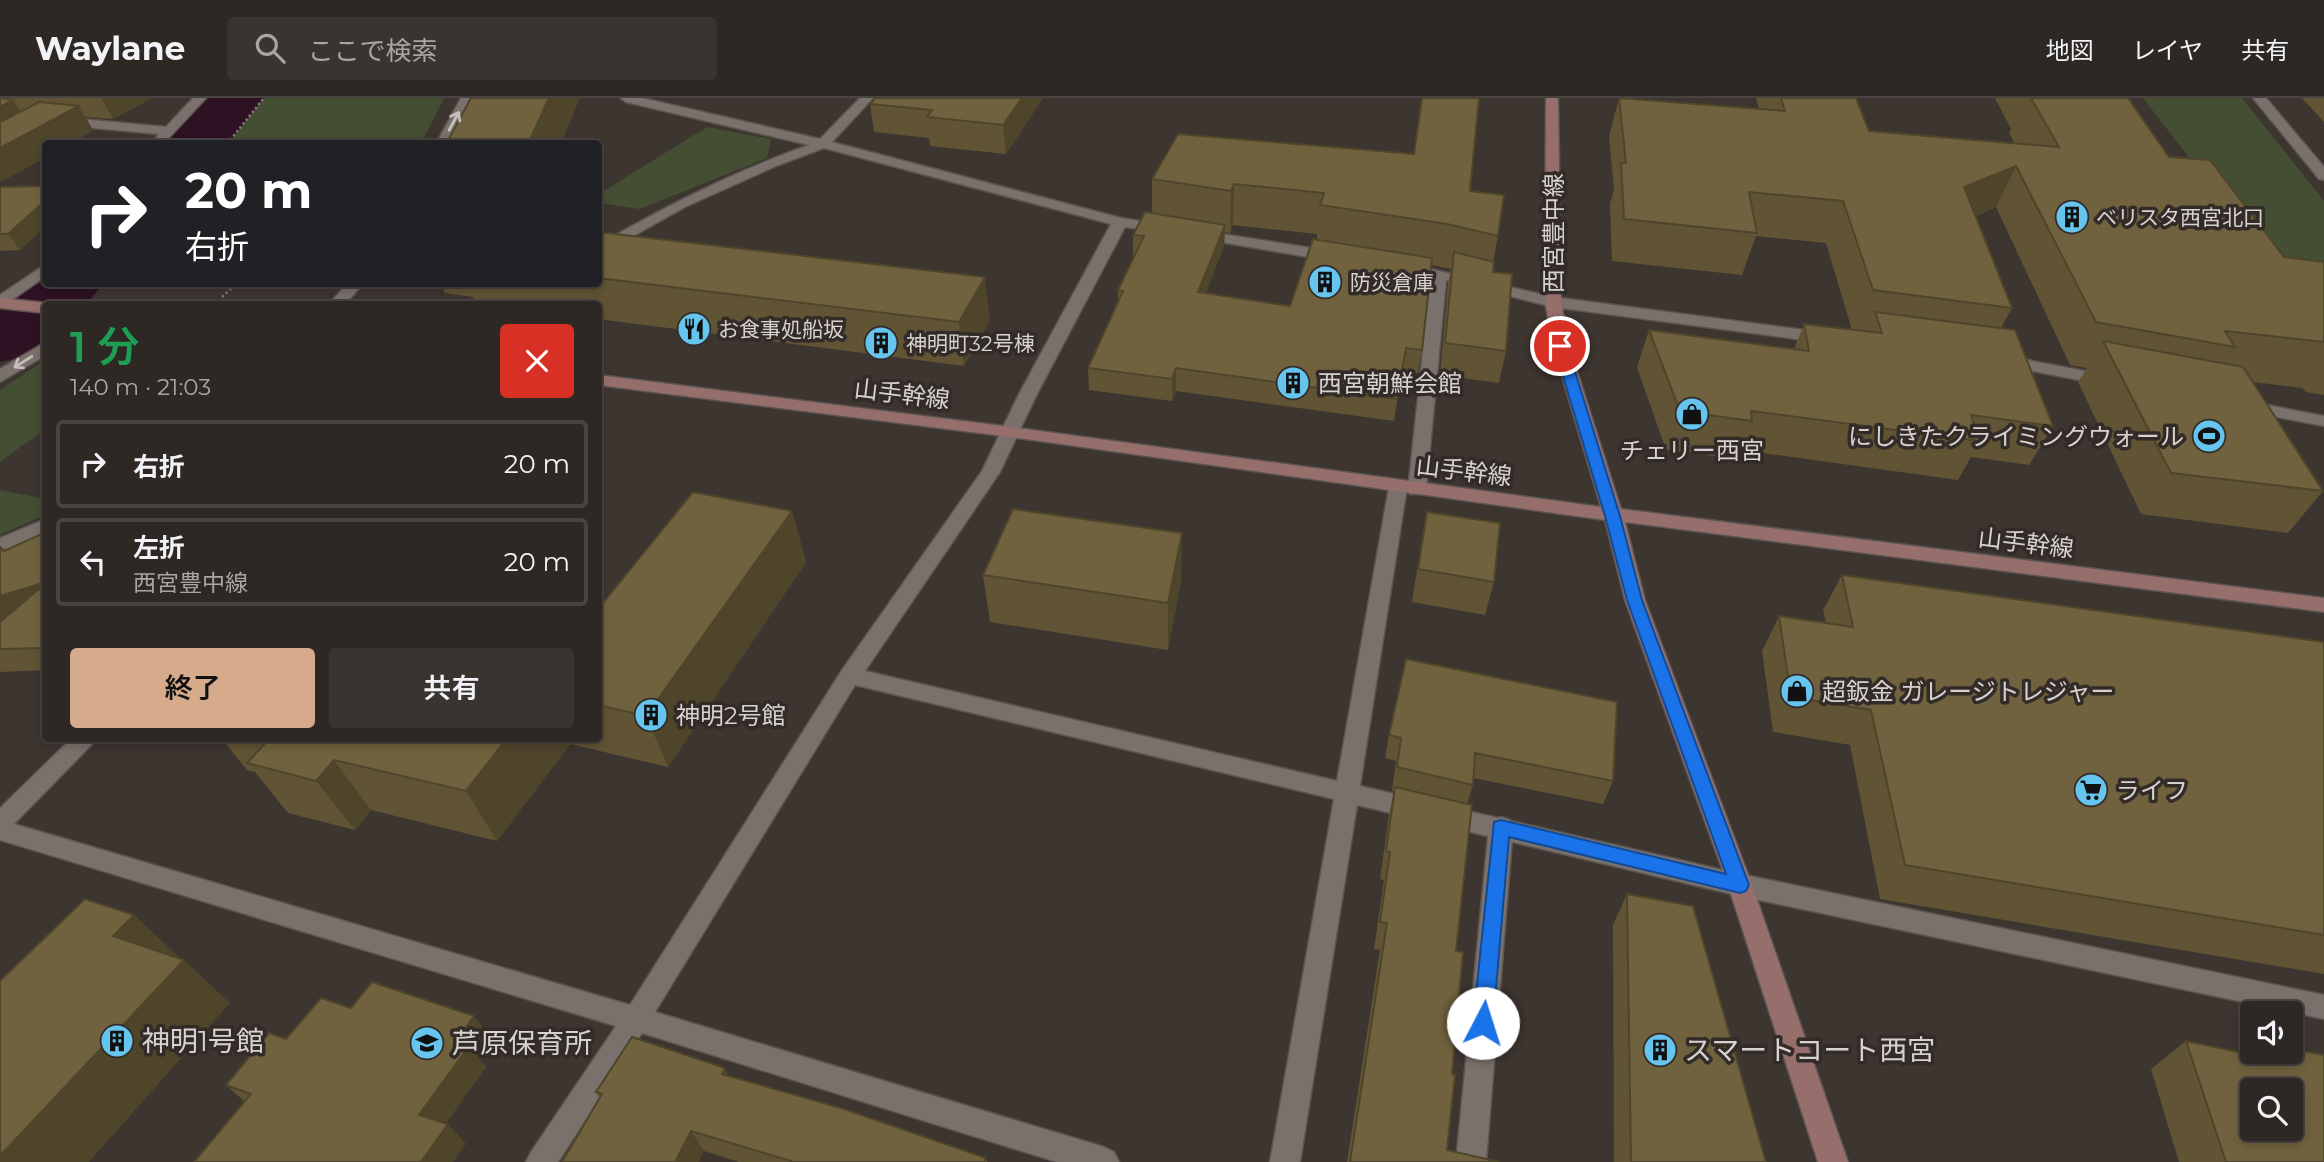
<!DOCTYPE html>
<html lang="ja">
<head>
<meta charset="utf-8">
<style>
  body { margin:0; font-family:Montserrat,"Noto Sans JP",sans-serif; background:#3a3431; color:#f1f3f6; height:100vh; display:flex; flex-direction:column; font-size:26px; white-space:nowrap }
  * { box-sizing:border-box; margin:0 }
  p { font-size:23px; color:#a7a6a6 }
  .icon { flex:none; width:38px; height:38px; fill:none; stroke:currentColor; stroke-width:2; stroke-linecap:round; stroke-linejoin:round }
  .map { position:relative; flex:1; overflow:hidden }
  .panel { position:absolute; left:42px; top:203px; width:560px; height:441px; display:flex; flex-direction:column; background:#2e2824; border-radius:7px; box-shadow:0 4px 10px #0003,0 0 0 2px #494441 }
  .panel>* { flex:none }
  .guide { position:absolute; left:42px; top:42px; width:560px; height:147px; border-radius:7px; box-shadow:0 4px 10px #0003,0 0 0 2px #494441; background:#202124; color:#fff; overflow:hidden }
  .buttons { position:absolute; left:2240px; top:903px; display:grid; gap:14px }
  .buttons a { display:grid; place-items:center; width:63px; height:63px; border-radius:7px; background:#2e2824; box-shadow:0 4px 10px #0003,0 0 0 2px #494441; font-size:35px }
  .pin { position:absolute; display:grid; place-items:center; width:60px; height:60px; color:#fff; margin:-30px; border:4px solid #fff; border-radius:50%; box-shadow:0 2px 7px #0007 }
  .me { position:absolute; width:77px; margin:-38px; rotate:5deg; stroke-linejoin:round; filter:drop-shadow(0 0 5px #0008) }
  .turn { display:flex; align-items:center; gap:24px; height:147px; padding:0 28px; font-size:32px }
  .turn .icon { width:91px; height:91px; stroke-width:2.5 }
  .turn b { display:block; font-size:49px; line-height:60px }
  .round { display:grid; place-items:center; flex:none; width:74px; height:74px; border-radius:7px; background:#3a3431 }
  .headline { display:flex; align-items:center; justify-content:space-between; height:119px; padding:0 28px }
  h1 { font-size:42px; font-weight:600; line-height:52px; color:#1e9e55 }
  .primary-button { display:flex; gap:14px; margin-top:auto; padding:14px 28px }
  .primary-button a { flex:1; height:80px; border-radius:7px; background:#d6ab8b; color:#111; font-size:28px; font-weight:600; line-height:80px; text-align:center }
  .primary-button a+a { background:#3a3431; color:#f1f3f6 }
  ul { padding:0; list-style:none }
  li { display:flex; align-items:center; gap:21px; height:88px; margin:0 14px 10px; padding:0 14px; border:4px solid #494441; border-radius:7px }
  li div { flex:1 }
  li b { display:block; font-size:26px }
  li em { font-style:normal }
  header { display:flex; align-items:center; gap:42px; box-sizing:border-box; height:98px; padding:0 35px; background:#2e2824; border-bottom:2px solid #494441 }
  header strong { font-size:33px }
  nav { display:flex; gap:38px; margin-inline-start:auto; font-size:24px }
  .search { width:490px; height:63px; background:#3a3431; display:flex; align-items:center; gap:18px; box-sizing:border-box; padding:0 24px; border-radius:7px; color:#a7a6a6; font-size:26px }
  .map>svg:first-child { display:block }
  .green { fill:#444e33 }
  .lines { fill:none; stroke-linecap:round; stroke-linejoin:round }
  .river { fill:#2e1123; fill-rule:evenodd }
  .lane-casing { stroke:#5a534f; stroke-width:3 }
  .street-casing { stroke:#5a534f; stroke-width:3 }
  .secondary-casing { stroke:#5a534f; stroke-width:3 }
  .path { stroke:#7e7773; stroke-width:2.5; stroke-dasharray:2.5 2.5; stroke-linecap:butt }
  .lane { fill:#7a716c; fill-rule:evenodd }
  .street { fill:#7a716c; fill-rule:evenodd }
  .secondary { fill:#966f6c; fill-rule:evenodd }
  .wall { fill:#605435; fill-rule:evenodd }
  .shaded-wall { fill:#4e452b }
  .building { fill:#70623e; stroke:#4e452b; stroke-width:2; fill-rule:evenodd }
  .oneway { stroke:#c4bfbb }
  .route { fill:#1a73e8; stroke:#114b97; stroke-width:2 }
  .labels { text-anchor:middle; dominant-baseline:central; stroke-width:7; stroke-linejoin:round; paint-order:stroke }
  .far-poi-label { font-size:21px; fill:#d7d2cf; stroke:#332b27; text-anchor:start }
  .street-label { font-size:24px; fill:#d7d2cf; stroke:#332b27 }
  .poi-label { font-size:24px; fill:#d7d2cf; stroke:#332b27; text-anchor:start }
  .near-poi-label { font-size:28px; fill:#d7d2cf; stroke:#332b27; text-anchor:start }
</style>
</head>
<body>
<header>
<strong>Waylane</strong>
<div class="search"><svg class="icon" aria-label="search" viewBox="0 0 24 24"><circle cx="10" cy="10" r="6"/><path d="M15 15l6 6"/></svg>ここで検索</div>
<nav><a>地図</a><a>レイヤ</a><a>共有</a></nav>
</header>
<div class="map">
<svg width="2324" height="1064" viewBox="0 0 2324 1064">
  <rect width="100%" height="100%" fill="#3d3530"/>
  <!-- green -->
  <g class="green">
    <path d="M251,0h193l-23,45 -208,1z"/>
    <path d="M2143,0h99l82,103v85l-39,-4z"/>
    <path d="M707,29l64,12 -4,19 -127,51 -41,-6v-9z"/>
    <path d="M45,262v69l-45,33v-72z"/>
    <path d="M0,392l45,9v16l-45,20z"/>
  </g>
  <g class="lines">
    <!-- river -->
    <g class="river">
      <path d="M201,0h63l-36,46h-65z"/>
      <path d="M46,169v17h57l-16,20h-41v36l-18,16 -28,6v-62l40,-32z"/>
    </g>
    <defs>
      <path id="lane" d="M1501,719l9,3 3,7 -27,335h-30l33,-335 3,-7z"/>
      <g id="street">
        <path d="M193,0h13l-43,46 -9,-4 5,-6 -99,-9 -7,-4 7,-4 106,10z"/>
        <path d="M461,0h12l-24,46h-13z"/>
        <path d="M620,0h22l178,41 40,-41h13l-41,44 289,76 49,8 2,3 -7,4 -40,-6 -89,169 -36,76 -135,199 472,110 52,-294 2,-4h14l2,4 -47,299 380,88 584,121v24l-584,-123 -383,-91 -57,357h-30l64,-363 -479,-114 -200,327 449,135 10,5 5,10h-62l-415,-129 -84,129h-32l5,-10 85,-126 -616,-186v-32l72,-70h26l-84,86 616,181 212,-335 140,-199 36,-75 93,-172 -287,-76 -48,18 -91,41 -87,49v-11c70,-40 135,-73 211,-100l-183,-43z"/>
        <path d="M2253,0h13l58,69v13l-5,-1z"/>
        <path d="M1196,132l141,22 8,5 -8,5 -146,-25 -2,-3 2,-3z"/>
        <path d="M1404,165l149,34 274,36 8,5 -8,5 -274,-36 -107,-27 -20,210 -2,4h-14l-2,-4 23,-213 -32,-6 -3,-3 3,-3z"/>
        <path d="M46,166v12l-46,32v-13z"/>
        <path d="M347,186h16l-18,20h-16z"/>
        <path d="M46,244v13l-46,27v-13z"/>
        <path d="M2001,257l110,21 9,5 -9,5 -116,-22 -2,-4z"/>
        <path d="M2246,303l78,15v10l-84,-16 -3,-4z"/>
        <path d="M46,421v14l-46,20v-15z"/>
      </g>
      <g id="secondary">
        <path d="M1546,0h12l3,204 8,44 52,163 703,89v14l-699,-90 20,78 107,285 96,277h-30l-90,-277 -103,-285 -20,-80 -594,-83 -413,-52v-10l413,52 590,80 -48,-161 -8,-44z"/>
        <path d="M0,200l46,5 5,1h-5v9l-46,-5z"/>
      </g>
    </defs>
    <!-- lane casing -->
    <use href="#lane" class="lane-casing"/>
    <!-- street casing -->
    <use href="#street" class="street-casing"/>
    <!-- secondary casing -->
    <use href="#secondary" class="secondary-casing"/>
    <!-- path -->
    <g class="path">
      <path d="M227,46l37,-46"/>
      <path d="M222,199l14,-13"/>
    </g>
    <!-- lane -->
    <use href="#lane" class="lane"/>
    <!-- street -->
    <use href="#street" class="street"/>
    <!-- secondary -->
    <use href="#secondary" class="secondary"/>
  </g>
  <!-- wall -->
  <g class="wall">
    <path d="M0,0h152l-39,21 -28,-2 8,13 -23,14h-24v13l-46,25z"/>
    <path d="M1043,0l-37,56 -76,-8 -1,-8 -55,-6 -4,-28z"/>
    <path d="M1619,0l140,11 -3,-11h100l13,33 146,13 -6,-11 2,-4 -16,-31h133l41,59 115,100 40,5v133l-18,-3 -4,-4 -49,-6 70,109 -35,42 -147,-19 -63,-132 9,-14 -17,-3 -74,-158 -20,9 36,92 -11,20 52,98 -24,39 -58,-8 -13,23 -217,-30 -4,9 -71,-9 -29,-83 12,-37 145,19 10,-25 48,6 -26,-87 -70,-7 -14,39 -130,-14 -2,-57 4,-15 -5,-52z"/>
    <path d="M2302,0h22v24z"/>
    <path d="M1152,81l318,12 28,45 -5,26v10l13,79 -7,32 -59,-8 8,-92 3,-14 -20,-4 -9,85 -4,23 -16,-2 -8,50 -218,-30 -4,10 -83,-11 -1,-22 30,-66v-12l17,-34h-2v-21l19,-22zM1233,127l84,9v5l-27,67 -84,-13 18,-47 1,-14 5,1z"/>
    <path d="M0,89l20,63 -20,1z"/>
    <path d="M598,134l392,88 -26,46 -366,-47v-15h-122l-3,-7 -28,-4 -4,-9h157z"/>
    <path d="M792,413l14,51 -138,205 -98,-23 -73,97 -126,-31 -16,20 -67,-17 -33,-41 -8,-2 -26,-32h377v-129z"/>
    <path d="M1427,414l67,70 -9,33 -73,-13 9,-58z"/>
    <path d="M46,434v138l-46,2v-125l4,4z"/>
    <path d="M983,477l198,6 -13,69 -178,-28z"/>
    <path d="M1842,477l482,67v332l-444,-75 -30,-154 -77,-13 -11,-81 17,-35 47,7 -3,-13z"/>
    <path d="M1389,637l224,46 -10,23 -130,-26v7l-6,19 -11,147 -4,123 -5,76 52,12h-152l33,-212 -6,-1 10,-69 -4,-1 9,-64 5,-24h-2l4,-30 -11,-3z"/>
    <path d="M1627,796l139,268h-152l-1,-237z"/>
    <path d="M351,910l140,29 -14,20 9,10 -40,56 20,21 -222,-43 -18,-16 60,-46z"/>
    <path d="M2186,943l53,11 13,-11v11h39l33,110h-145l-28,-93z"/>
    <path d="M729,978l257,82 1,4h-248l-35,-11 -104,-53 -4,-6z"/>
  </g>
  <!-- shaded-wall -->
  <g class="shaded-wall">
    <path d="M101,0h51l-39,21z"/>
    <path d="M549,0h31l-19,46h-33z"/>
    <path d="M1022,0h21l-37,56 -3,-29z"/>
    <path d="M13,2l15,24 -28,16v-33z"/>
    <path d="M79,8l14,24 -23,14h-24v13l-46,25v-34z"/>
    <path d="M2016,68l-20,41 -51,21 19,-41z"/>
    <path d="M1234,86l-1,41 -3,8 1,-42z"/>
    <path d="M46,102v26l-26,24 -12,-16z"/>
    <path d="M1225,127l-1,21 -26,68v-22z"/>
    <path d="M985,179l5,43 -26,46 -5,-44z"/>
    <path d="M1176,270v23l-4,10v-22z"/>
    <path d="M792,413l14,51 -138,205 -22,-51z"/>
    <path d="M1182,435l-1,48 -13,69v-47z"/>
    <path d="M46,484v28l-46,13v-27z"/>
    <path d="M507,640h60l3,6 -73,97 -31,-50z"/>
    <path d="M334,662l37,50 -16,20 -39,-49z"/>
    <path d="M134,817l47,44 -68,-23z"/>
    <path d="M184,862l46,43 -141,159h-89v-6z"/>
    <path d="M474,918l17,21 -14,20 9,10 -48,67 -19,-19 36,-72z"/>
    <path d="M725,970l12,22 -15,-16z"/>
    <path d="M448,1026l18,20 -13,18h-32z"/>
    <path d="M691,1033l13,20 -5,11h-24z"/>
  </g>
  <!-- building -->
  <g class="building">
    <path d="M0,0l13,2 -13,7z"/>
    <path d="M471,0h78l-21,46h-82z"/>
    <path d="M875,0h147l-19,27 -76,-8 5,-7 -62,-6z"/>
    <path d="M1422,0h57l-9,93 34,4 -6,41 -51,-12 -127,-19 4,-12 -90,-9 -3,7 -79,-12 26,-45 236,20z"/>
    <path d="M1619,0l166,13 -4,-13h75l13,33 190,16 -28,-49h97l41,59 41,3 74,97 40,5v80l-99,-11 10,16 -139,-25 -80,-156 -52,21 48,121 -139,-18 -30,-89 -94,-9 8,41 -133,-14 -3,-56h5z"/>
    <path d="M39,4l40,4 -79,42v-26z"/>
    <path d="M268,43l18,3h-21z"/>
    <path d="M46,88v14l-38,34h-8v-47z"/>
    <path d="M1145,114l80,13 -27,67 92,14 23,-67 119,19 -10,92 -16,-2 -9,51 -221,-31 -4,11 -84,-11 35,-77 -5,-1 26,-54 -11,-1z"/>
    <path d="M598,134l387,45 -26,45 -361,-44z"/>
    <path d="M1454,154l40,10 -1,10 19,2 -6,77 -61,-8z"/>
    <path d="M1875,214l140,18 38,96 -82,-11 9,26 -229,-30 1,10 -72,-10 -31,-81 160,21 -5,-27 78,9z"/>
    <path d="M2103,243l140,26 80,124 -152,-18z"/>
    <path d="M693,394l99,19 -146,205 -48,-11v-96z"/>
    <path d="M1013,411l169,24 -14,70 -185,-28z"/>
    <path d="M1427,414l73,11 -6,59 -76,-13z"/>
    <path d="M46,434v50l-46,14v-49l4,4z"/>
    <path d="M1842,477l482,67v293l-419,-70 -34,-155 -80,-13 -12,-81 74,11z"/>
    <path d="M46,485v65l-46,1v-27z"/>
    <path d="M1406,561l211,43 -4,79 -138,-28 -2,32 -76,-18 4,-29 -12,-3z"/>
    <path d="M270,640h237l-41,53 -132,-31 -18,21 -69,-18z"/>
    <path d="M1395,689l77,18 -16,146 7,1 -11,122 3,1 -8,75 52,12h-149l37,-239 -7,-1 10,-70 -4,-1z"/>
    <path d="M1627,796l66,12 73,256h-135z"/>
    <path d="M85,801l49,16 -21,21 71,24 -184,196v-175z"/>
    <path d="M372,884l102,34 -19,27 14,3 -50,69 29,9 -27,38h-227l57,-68 -25,-9 43,-52 17,6 35,-41 30,10z"/>
    <path d="M632,939l93,31 -3,6 122,35 142,49 -2,4h-190l-103,-31 -16,31h-113l40,-68 -6,-2z"/>
    <path d="M2186,943l71,15 -1,-4h35v-3l33,6v107h-98zM2252,992h39v39h-39z"/>
  </g>
  <!-- one-way arrows -->
  <defs><path id="oneway-shaft" d="M-6 0H5M1.5-3L5.5 0L1.5 3" fill="none" stroke-width="1.6" stroke-linecap="round" stroke-linejoin="round" transform="scale(1.75)"/></defs>
  <g class="oneway">
    <use href="#oneway-shaft" transform="translate(454 23) rotate(-62)"/>
    <use href="#oneway-shaft" transform="translate(23 264) rotate(148)"/>
  </g>
  <!-- route -->
  <path class="route" d="M1560,244l7,4 53,170 22,84 107,285 -3,6 -6,2 -231,-56 -16,186 -3,6 -7,3 -7,-3 -3,-6 21,-201 7,-2 225,54 -99,-274 -22,-84 -51,-170z"/>
  <!-- icons -->
  <defs>
    <symbol id="building-disc" viewBox="-11 -11 22 22"><circle r="9.5" fill="#65c5ef" stroke="#332b27"/><path d="M-4-6H4V6H1V3H-1V6H-4ZM-2.5-4.3h1.7v1.8h-1.7ZM.8-4.3h1.7v1.8H.8ZM-2.5-1h1.7V.8h-1.7ZM.8-1h1.7V.8H.8Z" fill="#111"/></symbol>
    <symbol id="restaurant-disc" viewBox="-11 -11 22 22"><circle r="9.5" fill="#65c5ef" stroke="#332b27"/><path d="M-5-6h1v4h1v-4h1v4h1v-4h1v5L-1.5 .5V6h-2V.5L-5-1ZM5-6V6H3V1.5H1.5Q1.5-4 5-6Z" fill="#111"/></symbol>
    <symbol id="shop-disc" viewBox="-11 -11 22 22"><circle r="9.5" fill="#65c5ef" stroke="#332b27"/><path d="M-5-2.5h2.3a2.7 3.5 0 0 1 5.4 0H5L5.5 6h-11ZM-1.5-2.5h3a1.5 2.3 0 0 0-3 0Z" fill="#111"/></symbol>
    <symbol id="stadium-disc" viewBox="-11 -11 22 22"><circle r="9.5" fill="#65c5ef" stroke="#332b27"/><path d="M0-5a6.5 5 0 1 0 0 10a6.5 5 0 1 0 0-10ZM-3.5-1.8h7v3.6h-7Z" fill="#111"/></symbol>
    <symbol id="supermarket-disc" viewBox="-11 -11 22 22"><circle r="9.5" fill="#65c5ef" stroke="#332b27"/><path d="M-6-5.5h2.5l.6 2H6L4.5 2H-2.5L-4.4-4H-6ZM-1.5 3.2a1.3 1.3 0 1 0 .1 0ZM3 3.2a1.3 1.3 0 1 0 .1 0Z" fill="#111"/></symbol>
    <symbol id="school-disc" viewBox="-11 -11 22 22"><circle r="9.5" fill="#65c5ef" stroke="#332b27"/><path d="M0-5L7-2L0 1L-7-2ZM-4 1L0 2.5L4 1V4Q0 6-4 4Z" fill="#111"/></symbol>
  </defs>
  <g fill-rule="evenodd">
    <use href="#building-disc" x="2053" y="100" width="38" height="38"/>
    <use href="#building-disc" x="1306" y="165" width="38" height="38"/>
    <use href="#restaurant-disc" x="675" y="212" width="38" height="38"/>
    <use href="#building-disc" x="862" y="226" width="38" height="38"/>
    <use href="#building-disc" x="1274" y="266" width="38" height="38"/>
    <use href="#shop-disc" x="1673" y="297" width="38" height="38"/>
    <use href="#stadium-disc" x="2190" y="319" width="38" height="38"/>
    <use href="#shop-disc" x="1778" y="574" width="38" height="38"/>
    <use href="#building-disc" x="632" y="598" width="38" height="38"/>
    <use href="#supermarket-disc" x="2072" y="673" width="38" height="38"/>
    <use href="#building-disc" x="98" y="924" width="38" height="38"/>
    <use href="#school-disc" x="408" y="926" width="38" height="38"/>
    <use href="#building-disc" x="1641" y="933" width="38" height="38"/>
  </g>
  <g class="labels">
    <!-- far-poi labels -->
    <g class="far-poi-label">
      <text x="2096" y="119">ベリスタ西宮北口</text>
      <text x="1350" y="184">防災倉庫</text>
      <text x="718" y="231">お食事処船坂</text>
      <text x="906" y="245">神明町32号棟</text>
    </g>
    <!-- street labels -->
    <g class="street-label">
      <text transform="translate(1553 135) rotate(-90)">西宮豊中線</text>
      <text transform="translate(902 296) rotate(7)">山手幹線</text>
      <text transform="translate(1464 373) rotate(7)">山手幹線</text>
      <text transform="translate(2026 445) rotate(7)">山手幹線</text>
    </g>
    <!-- poi labels -->
    <g class="poi-label">
      <text x="1318" y="285">西宮朝鮮会館</text>
      <text x="2184" y="338" text-anchor="end">にしきたクライミングウォール</text>
      <text x="1692" y="352" text-anchor="middle">チェリー西宮</text>
      <text x="1822" y="593">超鈑金 ガレージトレジャー</text>
      <text x="676" y="617">神明2号館</text>
      <text x="2116" y="692">ライフ</text>
    </g>
    <!-- near-poi labels -->
    <g class="near-poi-label">
      <text x="142" y="943">神明1号館</text>
      <text x="452" y="945">芦原保育所</text>
      <text x="1684" y="952">スマートコート西宮</text>
    </g>
  </g>
</svg>
<div class="buttons">
<a><svg class="icon" aria-label="sound" viewBox="0 0 24 24"><path d="M4 9h4l5-4v14l-5-4H4zM17 9q2 3 0 6"/></svg></a>
<a><svg class="icon" aria-label="search" viewBox="0 0 24 24"><circle cx="10" cy="10" r="6"/><path d="M15 15l6 6"/></svg></a>
</div>
<div class="pin" style="left:1560px;top:248px;background:#d93025"><svg class="icon" aria-label="arrive" viewBox="0 0 24 24"><path d="M6 21V4h12l-3 4 3 4H6"/></svg></div>
<svg class="me" style="left:1483px;top:925px" viewBox="-20 -20 40 40"><circle r="19" fill="#fff"/><path d="M0-13L10 11 0 6-10 11z" fill="#1a73e8"/></svg>
<div class="guide">
<div class="turn"><svg class="icon" aria-label="right" viewBox="0 0 24 24"><path d="M7 20v-9h11M14 6l5 5-5 5"/></svg><div><b>20 m</b>右折</div></div>
</div>
<section class="panel">
<div class="headline"><div><h1>1 分</h1><p>140 m · 21:03</p></div><a class="round" style="background:#d93025;color:#fff"><svg class="icon" aria-label="close" viewBox="0 0 24 24"><path d="M6 6l12 12M18 6L6 18"/></svg></a></div>
<ul>
<li><svg class="icon" aria-label="right" viewBox="0 0 24 24"><path d="M7 20v-9h11M14 6l5 5-5 5"/></svg><div><b>右折</b></div><em>20 m</em></li>
<li><svg class="icon" aria-label="left" viewBox="0 0 24 24"><path d="M17 20v-9H6M10 6l-5 5 5 5"/></svg><div><b>左折</b><p>西宮豊中線</p></div><em>20 m</em></li>
</ul>
<div class="primary-button"><a>終了</a><a>共有</a></div>
</section>
</div>
</body>
</html>
